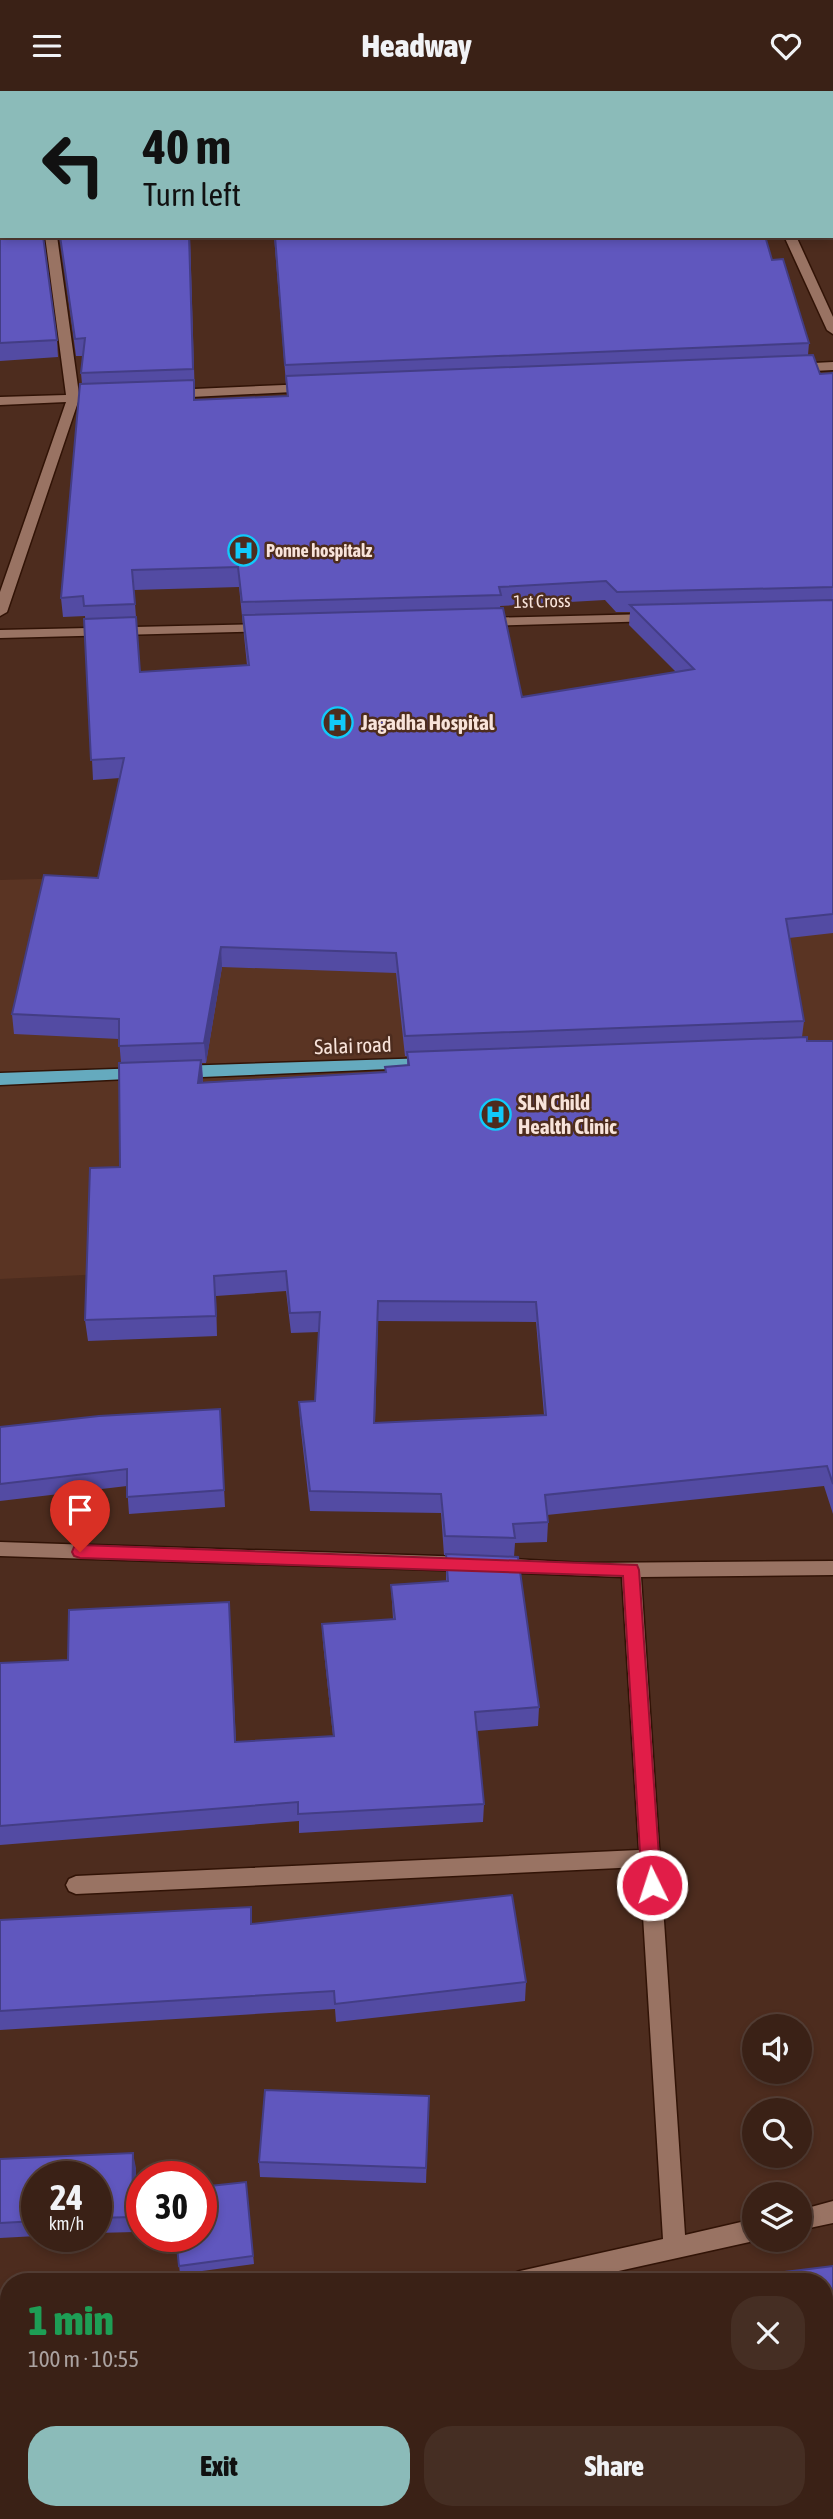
<!DOCTYPE html>
<html lang="en">
<head>
<meta charset="utf-8">
<style>
  body { margin:0; font-family:"Asap Condensed",sans-serif; background:#452e23; color:#f1f3f6; height:100vh; display:flex; flex-direction:column; font-size:26px; white-space:nowrap }
  * { box-sizing:border-box; margin:0 }
  p { font-size:23px; color:#aba3a1 }
  .icon { flex:none; width:38px; height:38px; fill:none; stroke:currentColor; stroke-width:2; stroke-linecap:round; stroke-linejoin:round }
  .map { position:relative; flex:1; overflow:hidden }
  .panel { position:absolute; left:0px; top:2182px; width:833px; height:247px; display:flex; flex-direction:column; background:#3a2116; border-radius:28px 28px 0 0; box-shadow:0 4px 10px #0003,0 0 0 2px #543e35 }
  .panel>* { flex:none }
  .guide { position:absolute; left:0px; top:0px; width:833px; height:147px; box-shadow:0 4px 10px #0003,0 0 0 2px #543e35; background:#8bbbb9; color:#111; overflow:hidden }
  .controls { position:absolute; left:742px; top:1923px; display:grid; gap:14px }
  .controls a { display:grid; place-items:center; width:70px; height:70px; border-radius:50%; background:#3a2116; box-shadow:0 4px 10px #0003,0 0 0 2px #543e35; font-size:35px }
  .speed { position:absolute; left:21px; top:2070px; display:flex; gap:14px; font-size:35px; font-weight:700; text-align:center }
  .speed>* { display:grid; place-content:center; width:91px; height:91px; border-radius:50%; background:#3a2116; box-shadow:0 4px 10px #0003,0 0 0 2px #543e35; line-height:1 }
  .speed small { font-size:18px; font-weight:400 }
  .speed .limit { border:10px solid #d22; background:#fff; color:#111 }
  .pin { position:absolute; display:grid; place-items:center; width:60px; height:60px; color:#fff; margin:-72px -30px; border-radius:50% 50% 50% 0; rotate:-45deg; box-shadow:0 0 7px #0007 }
  .pin .icon { rotate:45deg }
  .me { position:absolute; width:77px; margin:-38px; rotate:356deg; stroke-linejoin:round; filter:drop-shadow(0 0 5px #0008) }
  .turn { display:flex; align-items:center; gap:24px; height:147px; padding:0 28px; font-size:32px }
  .turn .icon { width:91px; height:91px; stroke-width:2.5 }
  .turn b { display:block; font-size:49px; line-height:60px }
  .round { display:grid; place-items:center; flex:none; width:74px; height:74px; border-radius:28px; background:#452e23 }
  .headline { display:flex; align-items:center; justify-content:space-between; height:119px; padding:0 28px }
  h1 { font-size:42px; font-weight:800; line-height:52px; color:#1e9e55 }
  .button { display:flex; gap:14px; margin-top:auto; padding:14px 28px }
  .button a { flex:1; height:80px; border-radius:28px; background:#8bbbb9; color:#111; font-size:28px; font-weight:800; line-height:80px; text-align:center }
  .button a+a { background:#452e23; color:#f1f3f6 }
  header { display:flex; justify-content:space-between; align-items:center; height:91px; padding:0 28px; background:#3a2116; font-size:32px; font-weight:800 }
  .map>svg:first-child { display:block }
  .built { fill:#5a3423 }
  .lines { fill:none; stroke-linecap:round; stroke-linejoin:round }
  .minor-casing { stroke:#311306; stroke-width:3 }
  .major-casing { stroke:#311306; stroke-width:3 }
  .minor { fill:#997363; fill-rule:evenodd }
  .major { fill:#65aabe; fill-rule:evenodd }
  .wall { fill:#534ba3; fill-rule:evenodd }
  .shaded-wall { fill:#433d85 }
  .building { fill:#6057be; stroke:#433d85; stroke-width:2; fill-rule:evenodd }
  .route { fill:#e11d48; stroke:#92132f; stroke-width:2 }
  .labels { text-anchor:middle; dominant-baseline:central; stroke-width:5; stroke-linejoin:round; paint-order:stroke }
  .far-poi-label { font-size:18px; font-weight:bold; fill:#f8e3da; stroke:#4d2c1e; text-anchor:start }
  .far-street-label { font-size:18px; fill:#f8e3da; stroke:#4d2c1e }
  .poi-label { font-size:21px; font-weight:bold; fill:#f8e3da; stroke:#4d2c1e; text-anchor:start }
  .street-label { font-size:21px; fill:#f8e3da; stroke:#4d2c1e }
</style>
</head>
<body>
<header><svg class="icon" aria-label="menu" viewBox="0 0 24 24"><path d="M4 6h16M4 12h16M4 18h16"/></svg>Headway<svg class="icon" aria-label="heart" viewBox="0 0 24 24"><path d="M12 20l-8-8c-3-5 5-10 8-4 3-6 11-1 8 4z"/></svg></header>
<div class="map">
<svg width="833" height="2428" viewBox="0 0 833 2428">
  <rect width="100%" height="100%" fill="#4d2c1e"/>
  <!-- built -->
  <path class="built" d="M833,766v382l-833,40v-399z"/>
  <g class="lines">
    <defs>
      <g id="minor">
        <rect x="719" y="0" width="10" height="2"/>
        <path d="M0,1l4,1h-2v9z"/>
        <path d="M45,145h12l22,158 22,-1 6,4 -6,4 -23,1 -71,210 -7,4v-24l66,-190 -66,3v-8l66,-2z"/>
        <path d="M784,145h12l37,81v17l-6,-4z"/>
        <path d="M833,271v8l-39,2 -6,-4 6,-4z"/>
        <path d="M308,293l6,4 -2,3 -141,7 -6,-4 6,-4z"/>
        <path d="M651,523l5,1v6l-173,5 -7,-4 7,-4z"/>
        <path d="M266,533l7,4 -2,3 -271,7v-8z"/>
        <path d="M0,1451l469,15 7,2 2,5 -2,5 -7,2 -469,-15z"/>
        <path d="M497,1467l86,5 250,-2v14l-192,2 44,658 69,-16v22l-185,41h-60l3,-8 8,-3 143,-32 -23,-372 -564,27 -7,-3 -3,-6 3,-6 7,-3 563,-26 -17,-273 -125,-5 -7,-2 -2,-5 2,-5z"/>
        <path d="M833,2110v22l-33,7v-20z"/>
        <path d="M9,2326v24l-9,2v-24z"/>
        <path d="M435,2420h24l1,8h-24z"/>
      </g>
      <g id="major">
        <path d="M430,967l6,1 2,4 -2,4 -258,11 -8,-6 8,-6z"/>
        <path d="M143,977l8,6 -2,4 -149,7v-12z"/>
      </g>
    </defs>
    <!-- minor casing -->
    <use href="#minor" class="minor-casing"/>
    <!-- major casing -->
    <use href="#major" class="major-casing"/>
    <!-- minor -->
    <use href="#minor" class="minor"/>
    <!-- major -->
    <use href="#major" class="major"/>
  </g>
  <!-- wall -->
  <g class="wall">
    <path d="M798,0h35v76l-2,-4v-70h-32z"/>
    <path d="M0,24l57,225 1,17 -58,4z"/>
    <path d="M60,145h130l5,164 92,-4 -13,-160h491l7,24 37,83 -1,12 12,19 13,-1v560l-44,5 15,83 -2,16 5,4h26v473l-9,-28 -277,29 1,7 -1,20 -32,1 -1,14 25,150 -1,19 -61,5 7,73 -1,18 -184,11v-12l-299,24v-182l68,-3 162,-39 6,121 97,-6 -10,-93 -1,-19 71,-5 -2,-34 55,-4v-26h-2l-3,-42 -131,-2 -10,-89 -1,-20 16,-1 4,-69 -28,1 -5,-42 -70,5 1,40 -129,5 -3,-21 35,-153 1,-104 -2,-24 -105,-5 -2,-20 86,-136 22,-100 -27,2 -8,-164 -22,1 -2,-19 21,-214 -1,-11 2,-17h-7zM239,496l8,78 -107,7 -6,-82zM605,509l11,12h14l-1,13 47,47 -154,25 -22,-91zM222,876l174,6 9,83h2v9l-22,2v5l-182,10 -1,-19h4zM378,1230l158,1 8,93 -169,8z"/>
    <path d="M220,1318l5,98 -96,7 -2,-28 -127,15v-74z"/>
    <path d="M0,1829l252,3 274,59 -1,19 -189,21 -1,-13 -335,21z"/>
    <path d="M429,2005l-3,87 -166,-6 -1,-15z"/>
    <path d="M0,2068l136,9 -1,64 -39,1v-56h-59v59l-37,2z"/>
    <path d="M246,2091l8,82 -74,10 -4,-37z"/>
    <path d="M582,2420h227l2,8h-227z"/>
  </g>
  <!-- shaded-wall -->
  <g class="shaded-wall">
    <path d="M221,856l1,20 -16,96 -2,-20z"/>
    <path d="M201,969l2,20 -4,23 -1,-20z"/>
    <path d="M378,1210v20l-4,122v-20z"/>
    <path d="M133,2062l3,15 -1,64 -3,-15z"/>
    <path d="M833,2394v14l-9,3v-15z"/>
  </g>
  <!-- building -->
  <g class="building">
    <rect x="39" y="0" width="146" height="2"/>
    <path d="M263,0h442l1,2h-443z"/>
    <path d="M807,0h26v56l-2,-4v-50h-23z"/>
    <rect x="0" y="24" width="2" height="64"/>
    <path d="M0,98h2v47h41l14,104 -57,3z"/>
    <path d="M60,145h129l4,133 -112,4 4,-35 -10,1z"/>
    <path d="M275,145h490l7,24 11,-1 26,84 -524,22z"/>
    <path d="M813,264l7,19 13,-1v214l-216,5 -11,-11 -107,6 2,8 -259,7 -4,-35 -106,3 3,34 -51,2 -1,-10 -22,2 19,-214 114,-4v20l94,-4 -2,-20z"/>
    <path d="M833,509v314l-47,5 18,102 -399,15 -9,-83 -175,-6 -17,96 -85,3v-27l-107,-5 32,-139 54,3 26,-120 -33,2 -7,-141 52,-2 4,55 109,-7 -6,-50 260,-7 19,89 172,-28 -64,-64z"/>
    <path d="M807,946v4h26v443l-6,-18 -282,29 3,27 -35,2 2,14 -70,-2 -4,-42 -131,-3 -11,-89 16,-1 5,-89 -30,1 -4,-42 -72,5 2,40 -131,4 5,-152 30,-1 -1,-104 82,-3 -3,23 188,-11 -1,-5 24,-2 -2,-13zM378,1210l158,1 10,113 -172,8z"/>
    <path d="M220,1318l4,81 -97,7v-28l-127,15v-57l99,-11z"/>
    <path d="M446,1463l72,3 21,150 -64,5 9,92 -186,10v-12l-298,24v-163l68,-3 1,-50 160,-8 6,140 99,-6 -12,-112 73,-5 -4,-34 57,-4z"/>
    <path d="M512,1804l14,87 -191,22 -1,-13 -334,20v-91l251,-13v17z"/>
    <path d="M265,1999l164,6 -3,72 -167,-6z"/>
    <path d="M133,2062l-1,64 -36,1v-41h-59v44l-37,2v-64z"/>
    <path d="M246,2091l7,74 -74,10 -3,-29h25v-50z"/>
    <path d="M833,2175v219l-9,2v-205h-78l-1,-5z"/>
    <path d="M586,2420h223l2,8h-224z"/>
  </g>
  <!-- route -->
  <path class="route" d="M80,1454l557,20 2,5 22,315 -2,6 -7,3 -7,-3 -3,-6 -19,-309 -543,-18 -6,-2 -2,-4 2,-5z"/>
  <!-- icons -->
  <defs>
    <symbol id="hospital-ring" viewBox="-11 -11 22 22"><circle r="9.5" fill="#4d2c1e" stroke="#11cafa" stroke-width="1.5"/><path d="M-5-5h3v3.5h4V-5h3V5h-3V1.5h-4V5h-3Z" fill="#11cafa"/></symbol>
  </defs>
  <g fill-rule="evenodd">
    <use href="#hospital-ring" x="226" y="442" width="35" height="35"/>
    <use href="#hospital-ring" x="320" y="614" width="35" height="35"/>
    <use href="#hospital-ring" x="478" y="1006" width="35" height="35"/>
  </g>
  <g class="labels">
    <!-- far-poi labels -->
    <g class="far-poi-label">
      <text x="266" y="459">Ponne hospitalz</text>
    </g>
    <!-- far-street labels -->
    <g class="far-street-label">
      <text transform="translate(542 510) rotate(-1)">1st Cross</text>
    </g>
    <!-- poi labels -->
    <g class="poi-label">
      <text x="361" y="631">Jagadha Hospital</text>
      <text x="518" y="1011">SLN Child<tspan x="518" dy="24">Health Clinic</tspan></text>
    </g>
    <!-- street labels -->
    <g class="street-label">
      <text transform="translate(353 954) rotate(-2)">Salai road</text>
    </g>
  </g>
</svg>
<div class="controls">
<a><svg class="icon" aria-label="sound" viewBox="0 0 24 24"><path d="M4 9h4l5-4v14l-5-4H4zM17 9q2 3 0 6"/></svg></a>
<a><svg class="icon" aria-label="search" viewBox="0 0 24 24"><circle cx="10" cy="10" r="6"/><path d="M15 15l6 6"/></svg></a>
<a><svg class="icon" aria-label="layers" viewBox="0 0 24 24"><path d="M12 4l9 5-9 5-9-5zM3 14l9 5 9-5"/></svg></a>
</div>
<div class="speed"><div>24<small>km/h</small></div><div class="limit">30</div></div>
<div class="pin" style="left:80px;top:1461px;background:#d93025"><svg class="icon" aria-label="arrive" viewBox="0 0 24 24"><path d="M6 21V4h12l-3 4 3 4H6"/></svg></div>
<svg class="me" style="left:652px;top:1794px" viewBox="-20 -20 40 40"><circle r="17" fill="#e11d48" stroke="#fff" stroke-width="3"/><path d="M0-11L8 9 0 5-8 9z" fill="#fff"/></svg>
<div class="guide">
<div class="turn"><svg class="icon" aria-label="left" viewBox="0 0 24 24"><path d="M17 20v-9H6M10 6l-5 5 5 5"/></svg><div><b>40 m</b>Turn left</div></div>
</div>
<section class="panel">
<div class="headline"><div><h1>1 min</h1><p>100 m · 10:55</p></div><a class="round"><svg class="icon" aria-label="close" viewBox="0 0 24 24"><path d="M6 6l12 12M18 6L6 18"/></svg></a></div>
<div class="button"><a>Exit</a><a>Share</a></div>
</section>
</div>
</body>
</html>
